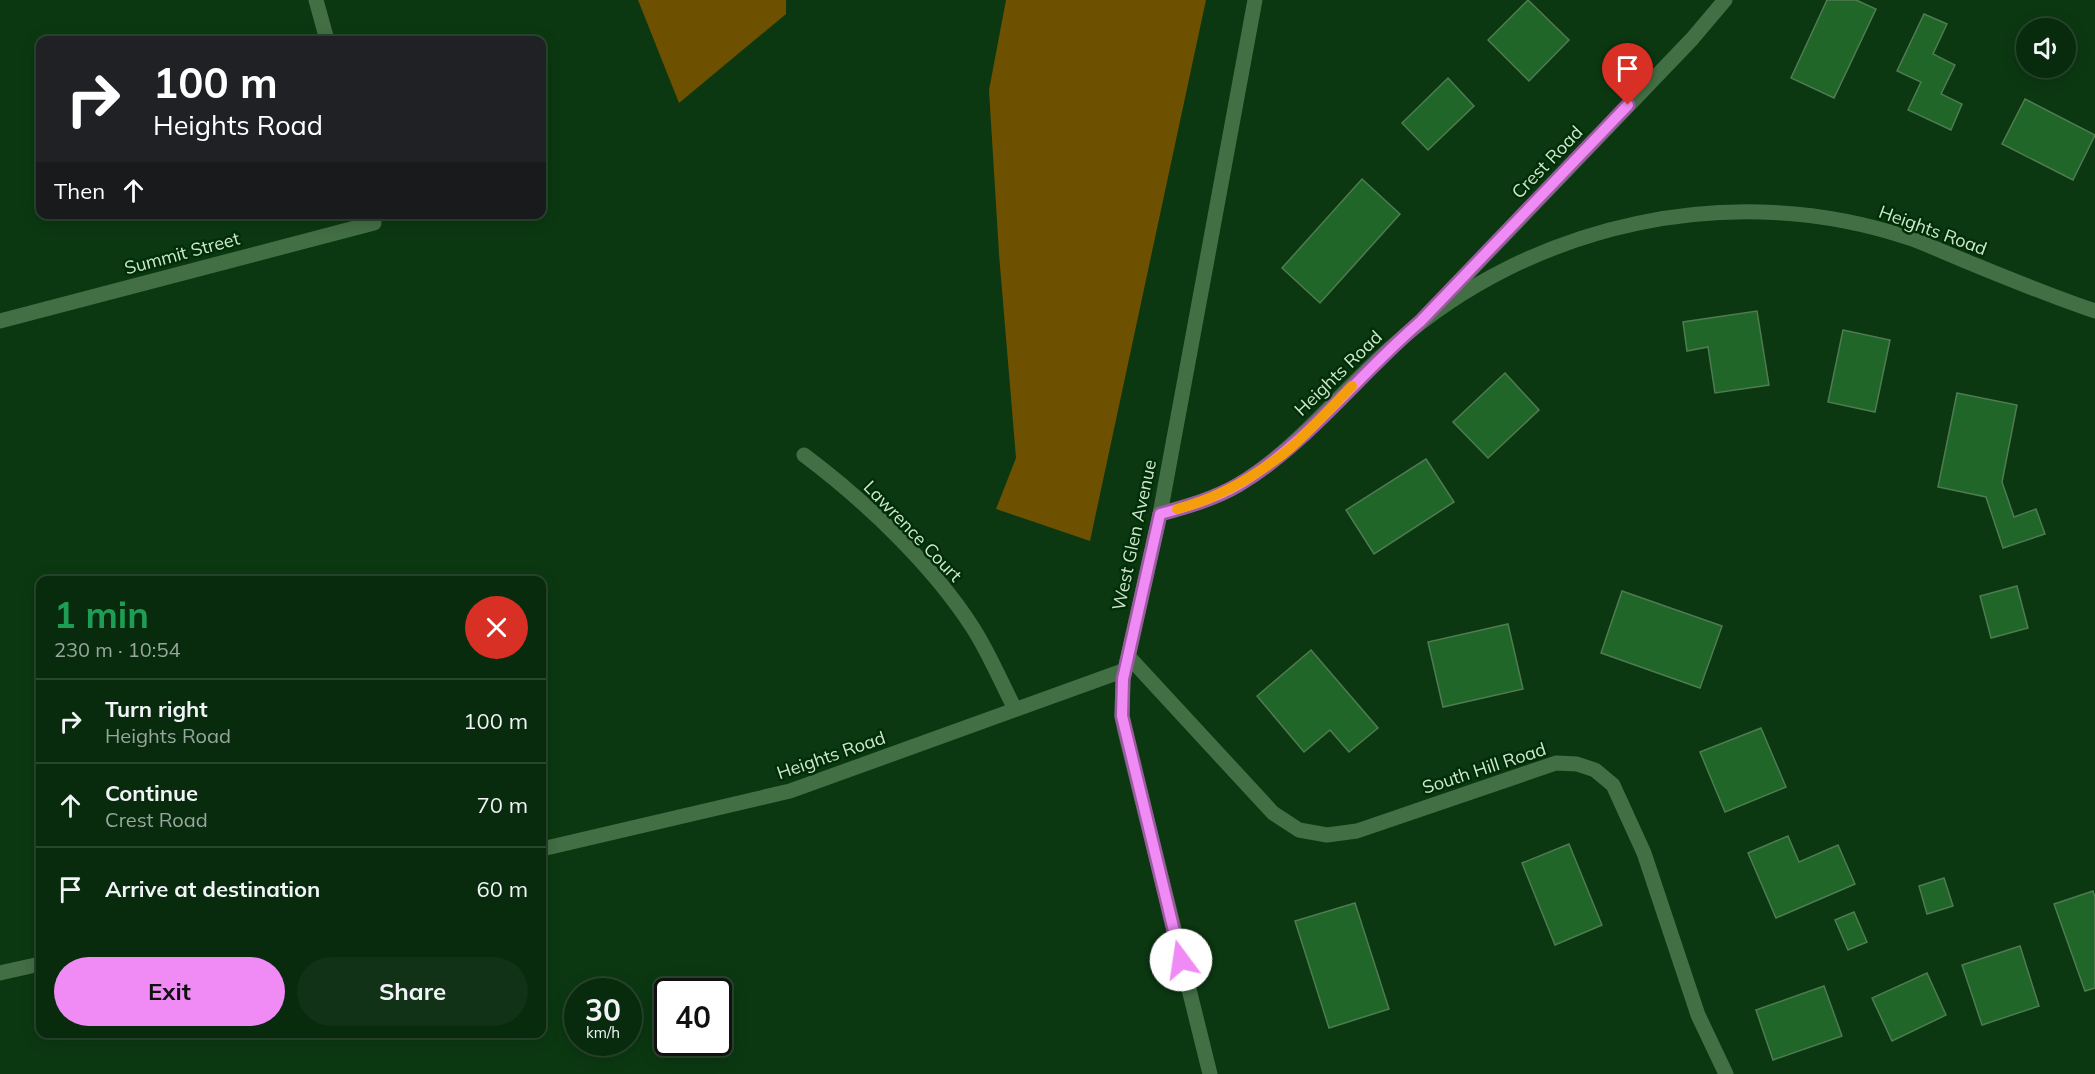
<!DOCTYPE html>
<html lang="en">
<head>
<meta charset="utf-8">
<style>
  body { margin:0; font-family:Mulish,sans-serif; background:#113216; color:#f1f3f6; height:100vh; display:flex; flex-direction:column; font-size:22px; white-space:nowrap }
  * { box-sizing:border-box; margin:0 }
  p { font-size:20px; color:#98a79d }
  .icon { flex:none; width:33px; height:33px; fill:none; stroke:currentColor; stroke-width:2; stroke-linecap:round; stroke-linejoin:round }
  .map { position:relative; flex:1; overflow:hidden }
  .drawer { position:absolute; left:36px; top:576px; width:510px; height:462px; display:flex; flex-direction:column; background:#082a0d; border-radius:12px; box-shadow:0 3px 15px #0003,0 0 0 2px #29462e }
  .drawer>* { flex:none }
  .hud { position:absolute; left:36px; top:36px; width:510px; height:183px; border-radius:12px; box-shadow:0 3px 15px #0003,0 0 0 2px #29462e; background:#202124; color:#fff; overflow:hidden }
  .fabs { position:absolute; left:2016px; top:18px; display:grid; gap:12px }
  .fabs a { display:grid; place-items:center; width:60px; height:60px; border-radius:50%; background:#082a0d; box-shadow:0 3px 15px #0003,0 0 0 2px #29462e; font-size:30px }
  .speed { position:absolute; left:564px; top:978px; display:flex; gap:12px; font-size:30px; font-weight:700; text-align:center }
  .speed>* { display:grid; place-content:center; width:78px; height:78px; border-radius:50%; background:#082a0d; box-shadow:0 3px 15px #0003,0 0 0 2px #29462e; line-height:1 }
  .speed small { font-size:15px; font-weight:400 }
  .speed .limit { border:3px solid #111; border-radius:9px; background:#fff; color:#111 }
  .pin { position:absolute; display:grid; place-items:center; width:51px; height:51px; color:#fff; margin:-62px -26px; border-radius:50% 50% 50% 0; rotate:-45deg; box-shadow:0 0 6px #0007 }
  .pin .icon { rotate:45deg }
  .me { position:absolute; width:66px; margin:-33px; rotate:346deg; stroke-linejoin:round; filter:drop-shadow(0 0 4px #0008) }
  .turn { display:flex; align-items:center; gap:21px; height:126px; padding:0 18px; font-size:27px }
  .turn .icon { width:78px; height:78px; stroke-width:2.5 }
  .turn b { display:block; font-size:42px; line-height:51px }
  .then { display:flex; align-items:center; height:57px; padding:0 18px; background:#0003; gap:12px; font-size:22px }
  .round { display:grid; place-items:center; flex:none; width:63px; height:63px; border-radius:32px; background:#113216 }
  .overview { display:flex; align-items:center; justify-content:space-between; height:102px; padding:0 18px }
  h1 { font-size:36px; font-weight:700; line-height:45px; color:#1e9e55 }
  .primary-button { display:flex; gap:12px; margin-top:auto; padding:12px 18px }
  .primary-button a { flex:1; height:69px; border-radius:36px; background:#f08bf6; color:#111; font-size:24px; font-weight:700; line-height:69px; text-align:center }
  .primary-button a+a { background:#113216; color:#f1f3f6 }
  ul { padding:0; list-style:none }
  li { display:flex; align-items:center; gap:18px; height:84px; padding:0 18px; border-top:2px solid #29462e }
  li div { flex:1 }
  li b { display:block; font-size:22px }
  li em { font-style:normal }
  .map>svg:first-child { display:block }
  .forest { fill:#6d5000 }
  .building { fill:#216629; stroke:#4f7b51; stroke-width:1.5 }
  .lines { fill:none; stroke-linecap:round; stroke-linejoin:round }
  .minor { stroke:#436f45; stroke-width:15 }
  .route-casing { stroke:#9c5aa0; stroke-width:15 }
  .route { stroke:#f08bf6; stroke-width:10 }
  .slow { stroke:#f59e0b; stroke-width:10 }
  .labels { text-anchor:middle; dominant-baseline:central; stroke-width:5; stroke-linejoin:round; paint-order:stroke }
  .street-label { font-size:18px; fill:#cfe7cf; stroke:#002e06 }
</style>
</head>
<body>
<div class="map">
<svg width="2095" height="1074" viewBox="0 0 2095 1074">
  <rect width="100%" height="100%" fill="#0b3811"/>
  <!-- forest -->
  <g class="forest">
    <path d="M638,0h148v14l-107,89z"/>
    <path d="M1006,0h200l-116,541 -94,-32 20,-51 -17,-204 -10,-164z"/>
  </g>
  <!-- building -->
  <g class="building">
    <path d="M1528,0l41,40 -40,41 -41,-41z"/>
    <path d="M1827,0h29l20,9 -42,89 -43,-20z"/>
    <path d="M1924,14l23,10 -14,30 22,11 -14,29 21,10 -11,26 -43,-20 13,-28 -24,-11z"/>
    <path d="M1448,78l26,28 -46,44 -26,-27z"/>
    <path d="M2025,99l70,36 -22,45 -71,-36z"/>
    <path d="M1362,179l38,35 -80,89 -38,-35z"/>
    <path d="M1757,311l12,74 -54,8 -7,-46 -21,4 -4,-29z"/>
    <path d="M1843,330l47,10 -15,72 -47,-10z"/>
    <path d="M1505,373l34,37 -51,48 -35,-36z"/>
    <path d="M1957,393l60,12 -15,77 12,35 22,-8 9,25 -42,14 -17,-51 -48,-10z"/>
    <path d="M1426,459l28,43 -80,52 -28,-44z"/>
    <path d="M2017,586l11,42 -37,10 -11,-42z"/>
    <path d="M1622,591l100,35 -22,62 -99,-35z"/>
    <path d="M1508,624l15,65 -80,18 -15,-65z"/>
    <path d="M1311,650l67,78 -29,24 -19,-22 -26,22 -47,-56z"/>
    <path d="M1761,728l25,59 -61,25 -25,-60z"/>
    <path d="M1788,836l11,26 39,-17 17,39 -79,34 -28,-65z"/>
    <path d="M1569,844l33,81 -47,20 -33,-82z"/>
    <path d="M1944,878l9,28 -26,8 -8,-28z"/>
    <path d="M2093,891l2,6v91l-10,3 -31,-87z"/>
    <path d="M1355,903l34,106 -60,19 -34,-107z"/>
    <path d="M1854,912l13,30 -19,8 -13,-30z"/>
    <path d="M2020,946l19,60 -57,19 -20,-60z"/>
    <path d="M1927,973l19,42 -54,26 -20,-43z"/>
    <path d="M1824,986l18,50 -69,24 -17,-50z"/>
  </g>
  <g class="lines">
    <!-- minor -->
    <g class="minor">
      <path d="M316,0l11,40"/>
      <path d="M1443,299l249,-260 33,-39"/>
      <path d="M0,321l374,-98 -2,-9"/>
      <path d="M804,455c60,45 128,109 169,173 16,25 28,54 42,81"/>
      <path d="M1160,514c27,-8 54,-15 78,-29 61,-37 103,-94 156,-140 138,-123 340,-166 515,-107 18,6 36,15 54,22 44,18 87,36 132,51"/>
      <path d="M1129,657l144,156 26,17 28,5 30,-4 199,-68 21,1 18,6 18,15 31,68 54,162 28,59"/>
      <path d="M542,849l248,-58 335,-121"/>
      <path d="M0,973l40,-9"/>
      <path d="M1210,1074l-85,-343 -3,-15 1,-37 37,-165 95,-514"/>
    </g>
  </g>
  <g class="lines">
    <defs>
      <path id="route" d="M1181,960l-59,-244 1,-37 37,-165c26,-7 54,-15 78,-29 68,-40 121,-111 182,-163l208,-217"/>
    </defs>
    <!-- route casing -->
    <use href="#route" class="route-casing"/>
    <!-- route -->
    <use href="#route" class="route"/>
    <!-- slow -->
    <path class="slow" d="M1177,509c39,-10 74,-30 106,-55 23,-18 47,-46 69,-68"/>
  </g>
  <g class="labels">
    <!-- street labels -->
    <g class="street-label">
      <text transform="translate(1547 162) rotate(-46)">Crest Road</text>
      <text transform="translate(1933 230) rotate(20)">Heights Road</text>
      <text transform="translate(182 253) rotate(-15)">Summit Street</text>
      <text transform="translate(1338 373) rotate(-44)">Heights Road</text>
      <text transform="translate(913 531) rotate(46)">Lawrence Court</text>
      <text transform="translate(1134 535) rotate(-78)">West Glen Avenue</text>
      <text transform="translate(831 755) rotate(-19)">Heights Road</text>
      <text transform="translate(1484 768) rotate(-18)">South Hill Road</text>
    </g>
  </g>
</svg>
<div class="fabs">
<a><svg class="icon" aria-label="sound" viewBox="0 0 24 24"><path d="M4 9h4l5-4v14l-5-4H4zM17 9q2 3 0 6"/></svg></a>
</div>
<div class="speed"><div>30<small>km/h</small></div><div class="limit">40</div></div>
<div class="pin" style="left:1628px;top:105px;background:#d93025"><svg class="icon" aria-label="arrive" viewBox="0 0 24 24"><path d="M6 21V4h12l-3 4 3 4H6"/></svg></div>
<svg class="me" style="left:1181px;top:960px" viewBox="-20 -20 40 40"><circle r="19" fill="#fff"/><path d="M0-13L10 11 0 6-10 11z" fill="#f08bf6"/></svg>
<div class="hud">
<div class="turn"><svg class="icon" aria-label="right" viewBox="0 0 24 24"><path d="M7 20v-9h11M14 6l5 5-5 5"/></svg><div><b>100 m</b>Heights Road</div></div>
<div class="then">Then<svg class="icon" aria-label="ahead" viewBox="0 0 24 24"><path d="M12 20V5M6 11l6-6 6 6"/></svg></div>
</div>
<section class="drawer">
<div class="overview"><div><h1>1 min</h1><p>230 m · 10:54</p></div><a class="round" style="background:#d93025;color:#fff"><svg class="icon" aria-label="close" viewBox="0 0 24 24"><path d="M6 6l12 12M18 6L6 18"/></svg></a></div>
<ul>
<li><svg class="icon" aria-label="right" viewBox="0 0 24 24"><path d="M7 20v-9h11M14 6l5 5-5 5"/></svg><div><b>Turn right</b><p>Heights Road</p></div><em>100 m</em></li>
<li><svg class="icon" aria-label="ahead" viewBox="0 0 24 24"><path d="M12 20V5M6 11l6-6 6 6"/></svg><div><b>Continue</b><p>Crest Road</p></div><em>70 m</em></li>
<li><svg class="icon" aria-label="arrive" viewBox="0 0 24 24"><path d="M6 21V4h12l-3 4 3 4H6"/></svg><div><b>Arrive at destination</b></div><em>60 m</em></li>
</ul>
<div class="primary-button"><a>Exit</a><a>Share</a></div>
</section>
</div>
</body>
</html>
